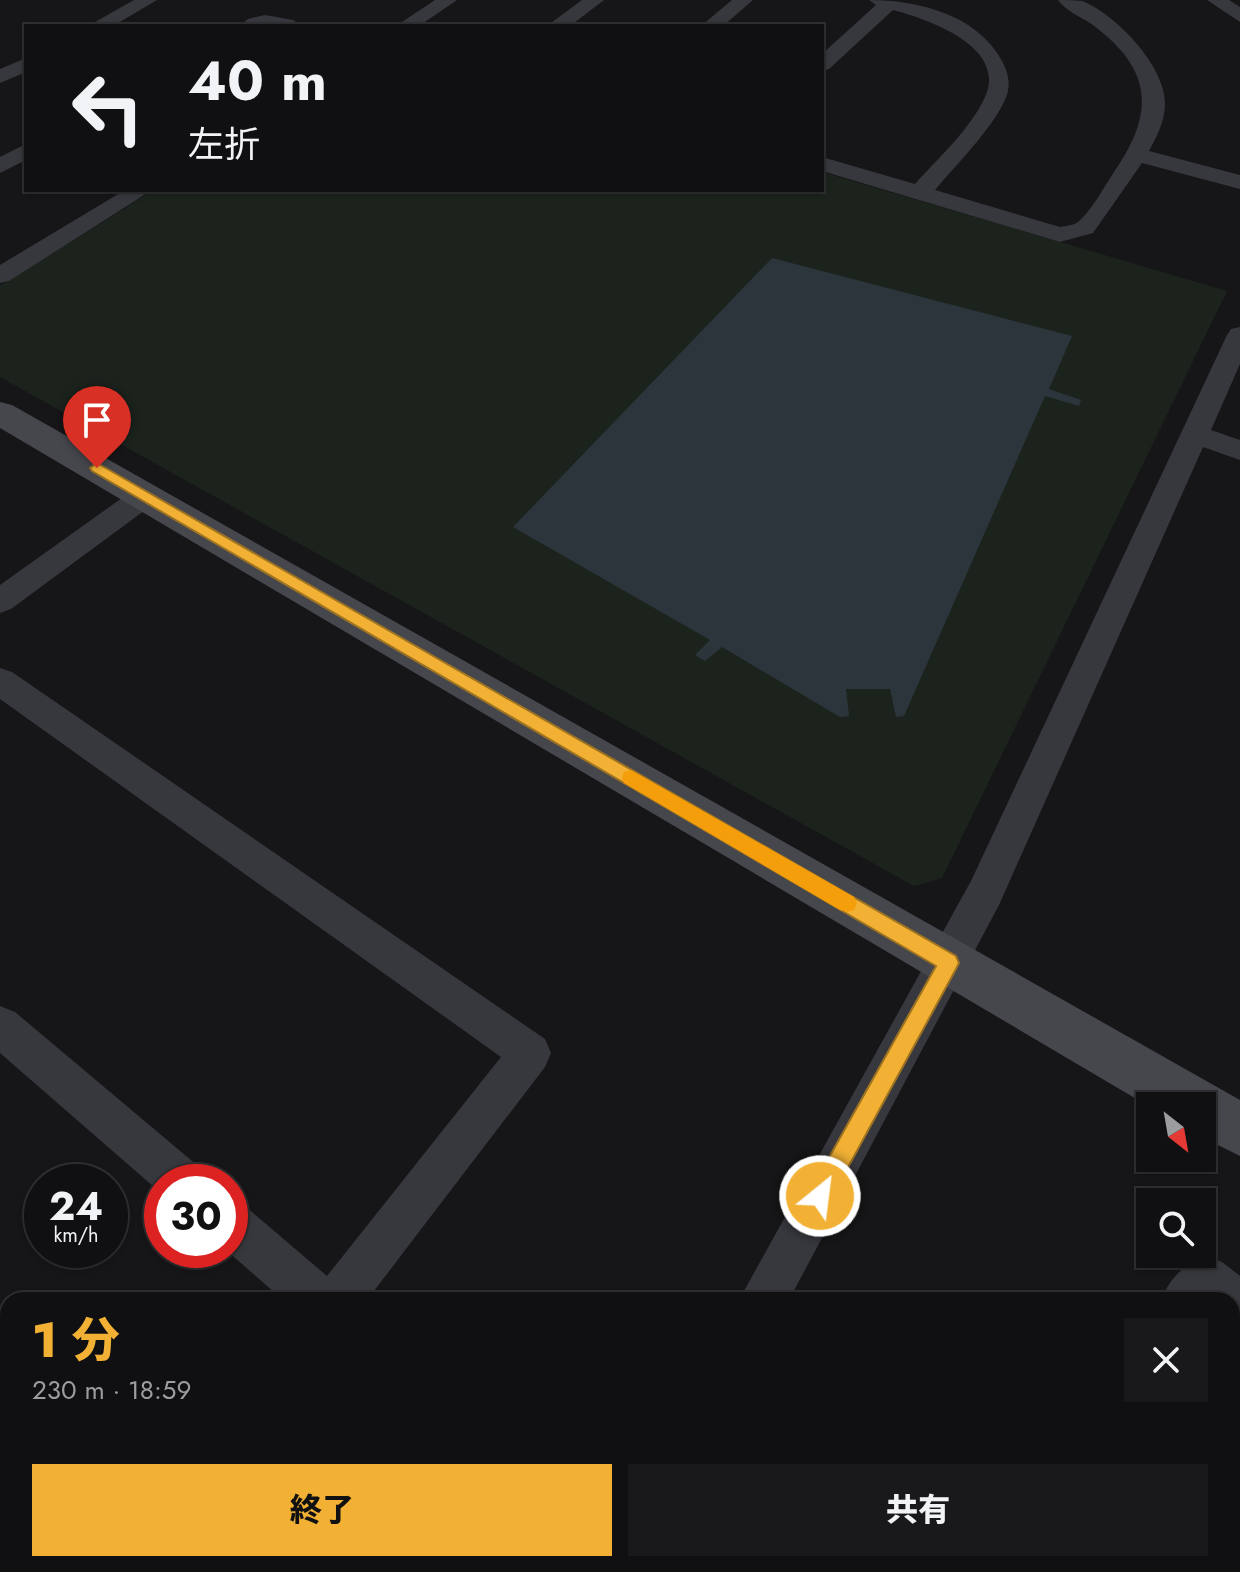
<!DOCTYPE html>
<html lang="ja">
<head>
<meta charset="utf-8">
<style>
  body { margin:0; font-family:Jost,"Noto Sans JP",sans-serif; background:#19191b; color:#f1f3f6; height:100vh; display:flex; flex-direction:column; font-size:30px; white-space:nowrap }
  * { box-sizing:border-box; margin:0 }
  p { font-size:26px; color:#9c9d9f }
  .icon { flex:none; width:44px; height:44px; fill:none; stroke:currentColor; stroke-width:2; stroke-linecap:round; stroke-linejoin:round }
  .map { position:relative; flex:1; overflow:hidden }
  .details { position:absolute; left:0px; top:1292px; width:1240px; height:280px; display:flex; flex-direction:column; background:#101012; border-radius:24px 24px 0 0; box-shadow:0 2px 6px #0004,0 0 0 2px #303032 }
  .details>* { flex:none }
  .hud { position:absolute; left:24px; top:24px; width:800px; height:168px; border-radius:0px; box-shadow:0 2px 6px #0004,0 0 0 2px #303032; background:#101012; color:#f1f3f6; overflow:hidden }
  .needle { width:52px; rotate:149deg }
  .controls { position:absolute; left:1136px; top:1092px; display:grid; gap:16px }
  .controls a { display:grid; place-items:center; width:80px; height:80px; border-radius:0px; background:#101012; box-shadow:0 2px 6px #0004,0 0 0 2px #303032; font-size:40px }
  .speed { position:absolute; left:24px; top:1164px; display:flex; gap:16px; font-size:40px; font-weight:700; text-align:center }
  .speed>* { display:grid; place-content:center; width:104px; height:104px; border-radius:50%; background:#101012; box-shadow:0 2px 6px #0004,0 0 0 2px #303032; line-height:1 }
  .speed small { font-size:20px; font-weight:400 }
  .speed .limit { border:12px solid #d22; background:#fff; color:#111 }
  .pin { position:absolute; display:grid; place-items:center; width:68px; height:68px; color:#fff; margin:-82px -34px; border-radius:50% 50% 50% 0; rotate:-45deg; box-shadow:0 0 8px #0007 }
  .pin .icon { rotate:45deg }
  .me { position:absolute; width:88px; margin:-44px; rotate:29deg; stroke-linejoin:round; filter:drop-shadow(0 0 6px #0008) }
  .turn { display:flex; align-items:center; gap:28px; height:168px; padding:0 32px; font-size:36px }
  .turn .icon { width:104px; height:104px; stroke-width:2.5 }
  .turn b { display:block; font-size:56px; line-height:68px }
  .round { display:grid; place-items:center; flex:none; width:84px; height:84px; border-radius:0px; background:#19191b }
  .headline { display:flex; align-items:center; justify-content:space-between; height:136px; padding:0 32px }
  h1 { font-size:48px; font-weight:800; line-height:60px; color:#f2b134 }
  .primary-button { display:flex; gap:16px; margin-top:auto; padding:16px 32px }
  .primary-button a { flex:1; height:92px; border-radius:0px; background:#f2b134; color:#111; font-size:32px; font-weight:800; line-height:92px; text-align:center }
  .primary-button a+a { background:#19191b; color:#f1f3f6 }
  .map>svg:first-child { display:block }
  .green { fill:#1c231d }
  .water { fill:#2c353c }
  .lines { fill:none; stroke-linecap:round; stroke-linejoin:round }
  .street { fill:#37383d; fill-rule:evenodd }
  .secondary { fill:#45474d; fill-rule:evenodd }
  .route { fill:#f2b134; stroke:#9d7322; stroke-width:2 }
  .slow { fill:#f59e0b }
</style>
</head>
<body>
<div class="map">
<svg width="1240" height="1572" viewBox="0 0 1240 1572">
  <rect width="100%" height="100%" fill="#161618"/>
  <!-- green -->
  <path class="green" d="M822,172l405,119 -285,587 -28,8 -914,-509v-91l154,-96h668z"/>
  <!-- water -->
  <path class="water" d="M772,258l300,78 -23,53 32,11 -2,6 -34,-10 -141,320 -8,1 -6,-28h-44l3,27 -9,1 -118,-70 -17,14 -10,-6 15,-15 -197,-113z"/>
  <g class="lines">
    <!-- street -->
    <g class="street">
      <path d="M134,0h23l-44,26h-25z"/>
      <path d="M435,0h22l-38,26h-23z"/>
      <path d="M582,0h22l-34,26h-23z"/>
      <path d="M732,0h21l-30,26h-22z"/>
      <path d="M869,0c48,0 108,14 133,61 5,9 8,19 6,30 -6,28 -54,76 -73,99l125,37c6,-1 14,-2 18,-5 14,-12 26,-35 36,-50 41,-59 39,-102 -21,-147 -12,-8 -27,-14 -35,-25 7,0 17,0 24,1 34,13 84,66 83,103 0,17 -8,32 -16,47l91,24v14l-98,-26 -49,70 -33,9 -238,-71v-14l93,27c23,-26 55,-54 70,-87 23,-50 -57,-78 -92,-87l-64,59 -7,2v-17l54,-49z"/>
      <path d="M1207,0h22l11,7v15z"/>
      <path d="M265,15l28,5 9,6h-63l9,-7z"/>
      <path d="M26,58v14l-26,11v-14z"/>
      <path d="M26,144v16l-26,13v-16z"/>
      <path d="M125,190h27l-143,91 -9,2v-18z"/>
      <path d="M1240,327v37l-29,66 29,10v20l-37,-13 -204,458 -210,395h-50l232,-419 256,-546 4,-6z"/>
      <path d="M146,485l10,3 5,7 -5,7 -145,107 -11,4v-28l136,-97z"/>
      <path d="M0,668l12,4 533,367 6,14 -6,14 -178,233h-84l-57,-50h4v-50l16,7 81,69 174,-219 -501,-358z"/>
      <path d="M0,1006l15,6 183,154 6,16h-42v12l-162,-141z"/>
      <path d="M1205,1256l17,6 18,14v53l-8,-4v-25h-71c9,-22 22,-35 44,-44z"/>
      <path d="M0,1543l8,2v19h26l4,8h-38z"/>
      <path d="M46,1564h70l-3,8h-71z"/>
      <path d="M601,1564h59l4,8h-60z"/>
      <path d="M1056,1564h52l-2,8h-54z"/>
    </g>
    <!-- secondary -->
    <path class="secondary" d="M0,402l12,3 1228,695v56l-38,-19v-31l-52,1 -1150,-679z"/>
  </g>
  <!-- route -->
  <path class="route" d="M97,463l859,493 3,7 -3,6 -128,235 -8,4 -8,-4 -3,-8 3,-8 124,-222 -844,-495 -2,-3z"/>
  <!-- slow -->
  <path class="slow" d="M631,770l223,127 3,6 -3,7 -7,2 -7,-2 -216,-127 -2,-5 2,-6z"/>
</svg>
<div class="controls">
<a><svg class="needle" viewBox="-14 -14 28 28"><path d="M0-13l5 13h-10z" fill="#e53935"/><path d="M0 13l5-13h-10z" fill="#9c9d9f"/></svg></a>
<a><svg class="icon" aria-label="search" viewBox="0 0 24 24"><circle cx="10" cy="10" r="6"/><path d="M15 15l6 6"/></svg></a>
</div>
<div class="speed"><div>24<small>km/h</small></div><div class="limit">30</div></div>
<div class="pin" style="left:97px;top:468px;background:#d93025"><svg class="icon" aria-label="arrive" viewBox="0 0 24 24"><path d="M6 21V4h12l-3 4 3 4H6"/></svg></div>
<svg class="me" style="left:820px;top:1196px" viewBox="-20 -20 40 40"><circle r="17" fill="#f2b134" stroke="#fff" stroke-width="3"/><path d="M0-11L8 9 0 5-8 9z" fill="#fff"/></svg>
<div class="hud">
<div class="turn"><svg class="icon" aria-label="left" viewBox="0 0 24 24"><path d="M17 20v-9H6M10 6l-5 5 5 5"/></svg><div><b>40 m</b>左折</div></div>
</div>
<section class="details">
<div class="headline"><div><h1>1 分</h1><p>230 m · 18:59</p></div><a class="round"><svg class="icon" aria-label="close" viewBox="0 0 24 24"><path d="M6 6l12 12M18 6L6 18"/></svg></a></div>
<div class="primary-button"><a>終了</a><a>共有</a></div>
</section>
</div>
</body>
</html>
